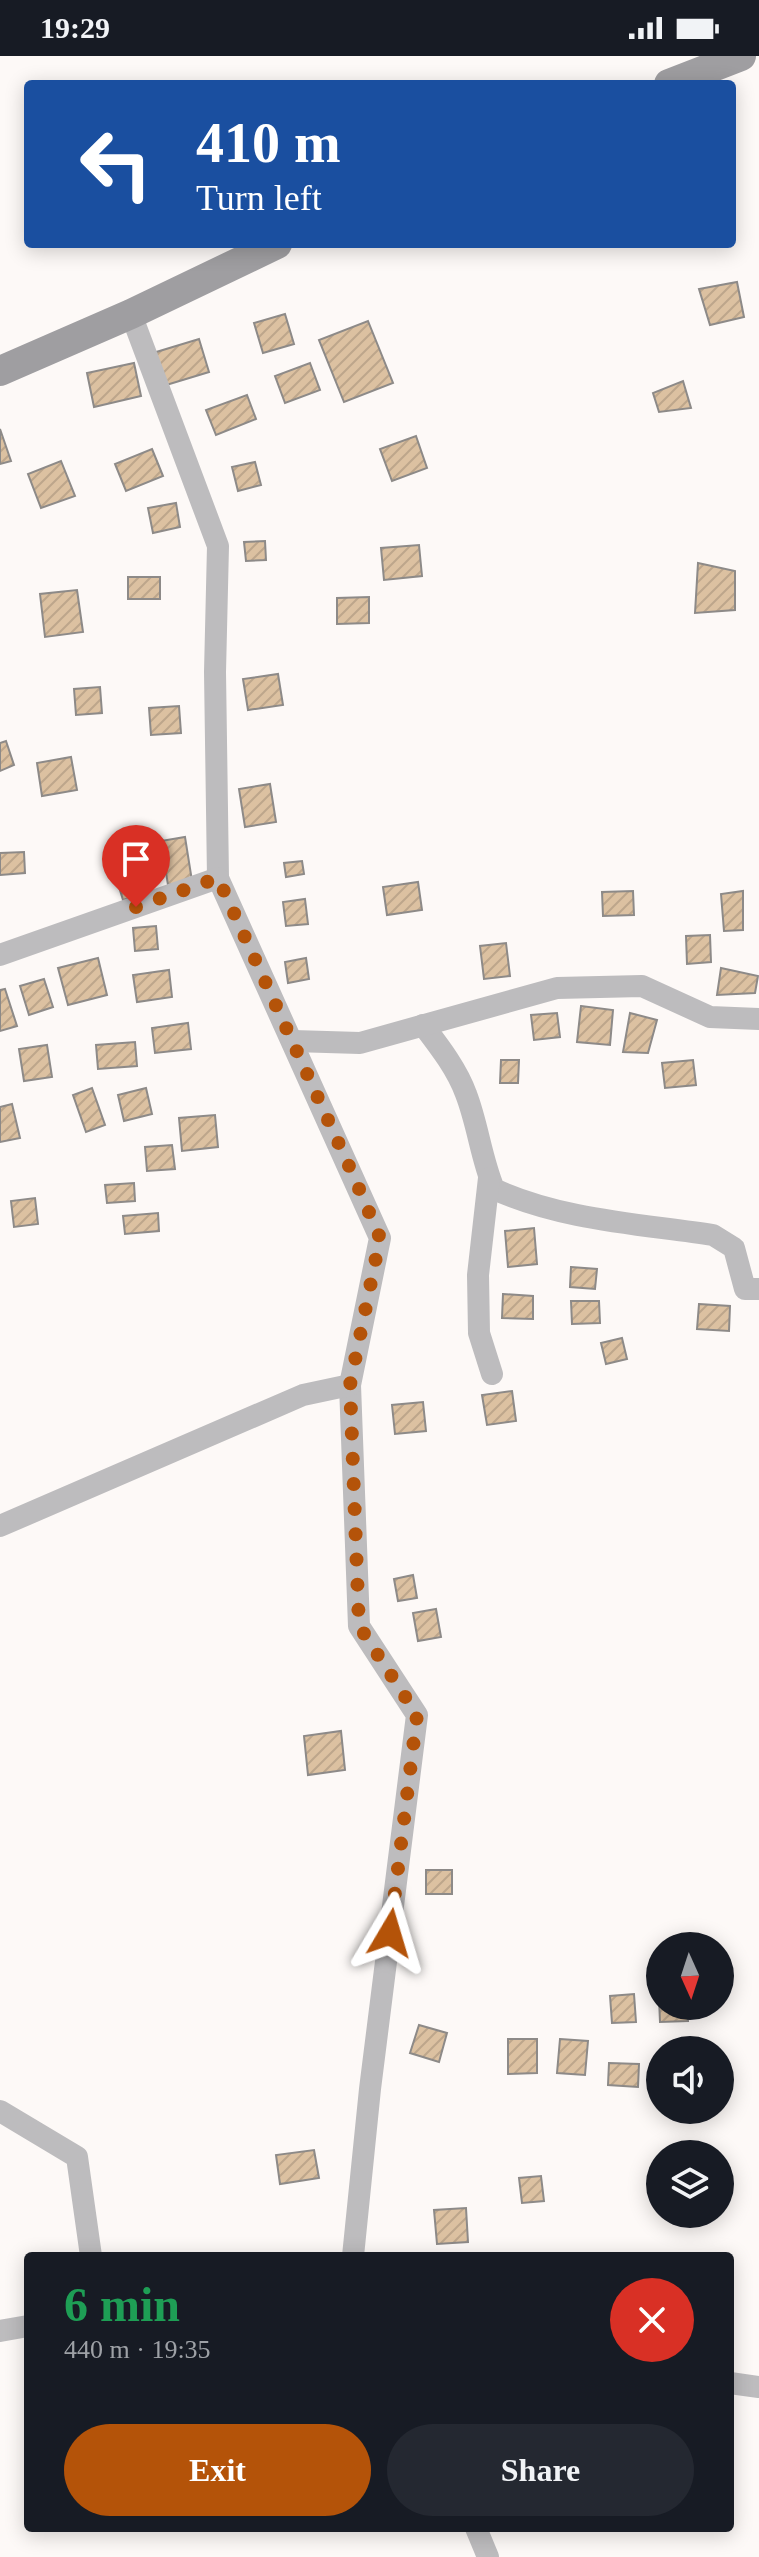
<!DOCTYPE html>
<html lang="en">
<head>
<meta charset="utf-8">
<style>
  body { margin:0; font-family:Georgia,serif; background:#242831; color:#f1f3f6; height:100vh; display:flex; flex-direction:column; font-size:30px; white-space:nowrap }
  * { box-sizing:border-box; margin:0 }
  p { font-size:26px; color:#9ea1a6 }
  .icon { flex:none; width:44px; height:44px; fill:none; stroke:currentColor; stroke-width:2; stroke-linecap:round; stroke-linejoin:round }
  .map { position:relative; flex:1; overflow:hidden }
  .side { position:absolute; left:24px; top:2196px; width:710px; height:280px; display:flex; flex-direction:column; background:#171b24; border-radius:8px; box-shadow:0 4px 20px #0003 }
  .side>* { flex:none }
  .hud { position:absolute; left:24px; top:24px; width:712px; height:168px; border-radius:8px; box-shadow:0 4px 20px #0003; background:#1a4fa0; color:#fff; overflow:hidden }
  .needle { width:52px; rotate:177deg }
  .fabs { position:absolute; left:646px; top:1876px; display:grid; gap:16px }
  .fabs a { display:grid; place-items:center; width:88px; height:88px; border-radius:50%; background:#171b24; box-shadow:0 4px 20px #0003; font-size:40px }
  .pin { position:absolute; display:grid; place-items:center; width:68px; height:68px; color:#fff; margin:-82px -34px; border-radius:50% 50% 50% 0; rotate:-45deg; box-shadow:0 0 8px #0007 }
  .pin .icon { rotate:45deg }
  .me { position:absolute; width:88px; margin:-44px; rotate:7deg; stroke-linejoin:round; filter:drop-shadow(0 0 6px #0008) }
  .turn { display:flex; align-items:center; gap:28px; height:168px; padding:0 40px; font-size:36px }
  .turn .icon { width:104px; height:104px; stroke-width:2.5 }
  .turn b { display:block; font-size:56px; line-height:68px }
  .round { display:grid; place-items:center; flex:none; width:84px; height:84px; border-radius:42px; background:#242831 }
  .summary { display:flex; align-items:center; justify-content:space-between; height:136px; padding:0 40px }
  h1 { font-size:48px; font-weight:700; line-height:60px; color:#1e9e55 }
  .primary-button { display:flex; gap:16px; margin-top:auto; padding:16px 40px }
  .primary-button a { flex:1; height:92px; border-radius:48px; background:#b45309; color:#fff; font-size:32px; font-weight:700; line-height:92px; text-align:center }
  .primary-button a+a { background:#242831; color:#f1f3f6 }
  .status { display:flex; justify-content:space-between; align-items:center; height:56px; padding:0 40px; background:#171b24; direction:ltr }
  .status svg { height:22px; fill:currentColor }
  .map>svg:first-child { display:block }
  .building { fill:url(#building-hatch); stroke:#8d8a88; stroke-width:2 }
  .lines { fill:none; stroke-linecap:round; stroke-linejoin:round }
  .street { stroke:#bdbcbe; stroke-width:22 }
  .secondary { stroke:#9f9ea1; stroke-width:30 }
  .route { stroke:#b45309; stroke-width:14; stroke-dasharray:0 25.2 }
</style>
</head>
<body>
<div class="status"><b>19:29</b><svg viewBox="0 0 49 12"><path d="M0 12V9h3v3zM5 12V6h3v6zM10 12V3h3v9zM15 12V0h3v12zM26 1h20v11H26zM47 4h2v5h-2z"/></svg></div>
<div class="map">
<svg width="759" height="2501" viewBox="0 0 759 2501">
  <defs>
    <pattern id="building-hatch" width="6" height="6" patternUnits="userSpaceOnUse" patternTransform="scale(2)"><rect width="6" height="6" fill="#dcc1a1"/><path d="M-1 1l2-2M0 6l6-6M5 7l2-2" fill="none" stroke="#bda68b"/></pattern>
  </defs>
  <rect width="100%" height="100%" fill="#fdf9f7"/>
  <!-- building -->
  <g class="building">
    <path d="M737,226l7,35 -34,8 -11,-36z"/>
    <path d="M285,258l9,30 -31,9 -9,-30z"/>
    <path d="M368,265l25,62 -49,19 -25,-62z"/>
    <path d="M199,283l10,33 -46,14 -10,-33z"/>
    <path d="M134,307l7,33 -47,11 -7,-34z"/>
    <path d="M310,307l10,27 -35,13 -10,-27z"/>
    <path d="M683,325l8,27 -32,4 -6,-19z"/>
    <path d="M247,339l9,24 -40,16 -10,-25z"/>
    <path d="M0,373l11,32 -11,3z"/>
    <path d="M416,380l11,32 -35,13 -12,-32z"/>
    <path d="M152,393l11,27 -37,15 -11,-27z"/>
    <path d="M61,405l14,35 -34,12 -13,-34z"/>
    <path d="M255,406l6,23 -23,6 -6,-24z"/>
    <path d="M176,447l4,24 -27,6 -5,-25z"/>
    <path d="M265,485l1,19 -20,1 -2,-19z"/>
    <path d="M419,489l3,31 -38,4 -3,-32z"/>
    <path d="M698,507l37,8v39l-40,3z"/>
    <rect x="128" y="521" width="32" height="22"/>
    <path d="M77,534l6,42 -38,5 -5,-43z"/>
    <path d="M369,541v26l-32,1v-26z"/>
    <path d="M278,618l5,31 -35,5 -5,-31z"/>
    <path d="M100,631l2,26 -26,2 -2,-26z"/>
    <path d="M179,650l2,27 -30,2 -2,-27z"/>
    <path d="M6,685l8,24 -14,6v-28z"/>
    <path d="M71,701l6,33 -35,6 -5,-33z"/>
    <path d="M270,728l6,38 -31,5 -6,-38z"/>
    <path d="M185,781l7,44 -24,4 -7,-44z"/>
    <path d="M24,796l1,21 -25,2v-22z"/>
    <path d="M302,805l2,13 -18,3 -2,-14z"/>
    <path d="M139,811l7,26 -23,7 -8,-26z"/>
    <path d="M418,826l4,28 -35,5 -4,-28z"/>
    <path d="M633,835l1,24 -31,1 -1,-24z"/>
    <path d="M743,835v39l-19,1 -3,-37z"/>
    <path d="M305,843l3,25 -22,2 -3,-24z"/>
    <path d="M156,870l2,23 -23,2 -2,-23z"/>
    <path d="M710,879l1,27 -24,2 -1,-28z"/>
    <path d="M506,887l4,33 -26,3 -4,-33z"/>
    <path d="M98,902l9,37 -39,10 -10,-37z"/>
    <path d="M306,902l3,21 -21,4 -3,-21z"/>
    <path d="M721,912l37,8 -3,17 -38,2z"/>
    <path d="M169,914l3,27 -35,5 -4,-27z"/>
    <path d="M44,923l9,28 -24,8 -9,-29z"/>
    <path d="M5,933l12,37 -17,5v-41z"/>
    <path d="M581,950l32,4 -3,35 -33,-3z"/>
    <path d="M557,957l3,24 -26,3 -3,-25z"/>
    <path d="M630,957l27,7 -9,33 -25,-1z"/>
    <path d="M188,967l3,26 -36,4 -3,-25z"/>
    <path d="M135,986l2,24 -39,3 -2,-24z"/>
    <path d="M47,989l5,32 -28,4 -5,-32z"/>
    <path d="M501,1004h18l-1,23h-18z"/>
    <path d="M693,1004l3,25 -31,3 -3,-25z"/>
    <path d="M92,1032l13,37 -19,7 -13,-37z"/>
    <path d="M146,1032l6,26 -28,7 -6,-26z"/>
    <path d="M12,1048l8,34 -20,4v-35z"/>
    <path d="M215,1059l3,32 -36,4 -3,-33z"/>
    <path d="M172,1089l3,24 -28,2 -2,-24z"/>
    <path d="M134,1127l1,18 -28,2 -2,-18z"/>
    <path d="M35,1142l3,26 -24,3 -3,-26z"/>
    <path d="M158,1157l1,18 -34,3 -2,-18z"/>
    <path d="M534,1172l3,36 -29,3 -3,-36z"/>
    <path d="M571,1211l26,2 -2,20 -25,-2z"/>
    <path d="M503,1238l30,2v23l-31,-1z"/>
    <path d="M571,1245h28l1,22 -28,1z"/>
    <path d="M699,1248l31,2 -1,25 -32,-2z"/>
    <path d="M622,1282l5,21 -21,5 -5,-21z"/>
    <path d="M512,1335l4,30 -29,4 -5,-30z"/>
    <path d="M423,1346l3,29 -31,3 -3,-29z"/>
    <path d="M413,1519l4,23 -19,3 -4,-22z"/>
    <path d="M436,1553l5,28 -23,4 -5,-28z"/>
    <path d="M341,1675l4,39 -37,5 -4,-39z"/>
    <rect x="426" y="1814" width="26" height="24"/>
    <path d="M634,1938l2,28 -24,1 -2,-27z"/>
    <path d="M659,1942l1,8h27l1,15 -28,1z"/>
    <path d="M419,1969l28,8 -8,29 -29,-9z"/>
    <path d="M508,1983h29v34l-29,1z"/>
    <path d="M560,1983l28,2 -3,34 -28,-2z"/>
    <path d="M609,2007l30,1 -1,23 -30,-2z"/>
    <path d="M314,2094l5,28 -39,6 -4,-29z"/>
    <path d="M541,2120l3,25 -22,2 -3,-25z"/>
    <path d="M466,2152l2,34 -31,2 -3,-34z"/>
  </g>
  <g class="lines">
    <!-- street -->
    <g class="street">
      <path d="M131,258l87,232 -3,126 3,206 162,360 -30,147 9,241 58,89 -47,374 -17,167"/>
      <path d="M0,899l218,-77"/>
      <path d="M423,969c16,21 34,44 43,69 12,31 15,64 28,95 67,31 147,35 219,46l21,13 11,41h14"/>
      <path d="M293,985l67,2 197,-55 85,-2 68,31 49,2"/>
      <path d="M489,1122l-11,97 1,58 13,41"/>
      <path d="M0,1470l303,-131 47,-10"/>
      <path d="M0,2055l77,46 14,99"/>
      <path d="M0,2275l28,-5"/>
      <path d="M730,2327l29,4"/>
      <path d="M476,2472l12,29"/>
    </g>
    <!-- secondary -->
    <g class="secondary">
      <path d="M669,28l72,-28"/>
      <path d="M0,315l131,-57 146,-70"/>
    </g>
  </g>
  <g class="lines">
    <!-- route -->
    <path class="route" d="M136,851l82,-29 136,299 26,61 -30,147 9,241 58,89 -27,218"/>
  </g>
</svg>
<div class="fabs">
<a><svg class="needle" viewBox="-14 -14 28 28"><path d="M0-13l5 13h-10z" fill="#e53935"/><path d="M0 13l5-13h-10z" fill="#9ea1a6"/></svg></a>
<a><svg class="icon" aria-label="sound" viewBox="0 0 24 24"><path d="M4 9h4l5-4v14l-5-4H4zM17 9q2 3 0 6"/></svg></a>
<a><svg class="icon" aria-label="layers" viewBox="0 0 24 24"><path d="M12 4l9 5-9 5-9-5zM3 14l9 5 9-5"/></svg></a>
</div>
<div class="pin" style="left:136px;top:851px;background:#d93025"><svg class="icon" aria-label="arrive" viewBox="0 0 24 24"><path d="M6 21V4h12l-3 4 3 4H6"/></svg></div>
<svg class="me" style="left:390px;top:1877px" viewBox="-20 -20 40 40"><path d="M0-17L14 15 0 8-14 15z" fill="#b45309" stroke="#fff" stroke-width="4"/></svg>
<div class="hud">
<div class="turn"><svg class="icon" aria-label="left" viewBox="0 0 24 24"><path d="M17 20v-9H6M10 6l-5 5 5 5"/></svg><div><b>410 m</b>Turn left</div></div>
</div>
<section class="side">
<div class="summary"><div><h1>6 min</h1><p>440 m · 19:35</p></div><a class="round" style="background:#d93025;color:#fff"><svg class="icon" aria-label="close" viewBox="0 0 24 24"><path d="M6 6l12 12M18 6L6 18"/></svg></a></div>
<div class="primary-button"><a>Exit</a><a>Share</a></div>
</section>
</div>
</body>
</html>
